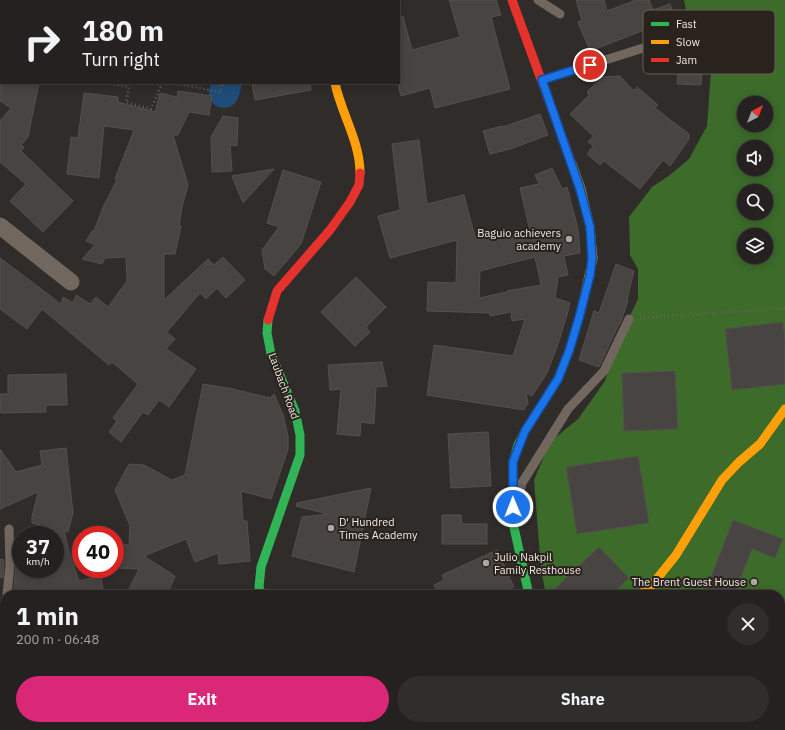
<!DOCTYPE html>
<html lang="en">
<head>
<meta charset="utf-8">
<style>
  body { margin:0; font-family:"IBM Plex Sans",sans-serif; background:#302e2d; color:#f1f3f6; height:100vh; display:flex; flex-direction:column; font-size:15px; white-space:nowrap }
  * { box-sizing:border-box; margin:0 }
  p { font-size:13px; color:#a3a3a5 }
  .icon { flex:none; width:22px; height:22px; fill:none; stroke:currentColor; stroke-width:2; stroke-linecap:round; stroke-linejoin:round }
  .map { position:relative; flex:1; overflow:hidden }
  .drawer { position:absolute; left:0px; top:590px; width:785px; height:140px; display:flex; flex-direction:column; background:#242120; border-radius:16px 16px 0 0; box-shadow:0 2px 10px #0003,0 0 0 1px #413e3e }
  .drawer>* { flex:none }
  .hud { position:absolute; left:0px; top:0px; width:400px; height:84px; box-shadow:0 2px 10px #0003,0 0 0 1px #413e3e; background:#242120; color:#f1f3f6; overflow:hidden }
  .needle { width:26px; rotate:42deg }
  .buttons { position:absolute; left:737px; top:96px; display:grid; gap:8px }
  .buttons a { display:grid; place-items:center; width:36px; height:36px; border-radius:50%; background:#242120; box-shadow:0 2px 10px #0003,0 0 0 1px #413e3e; font-size:20px }
  .speed { position:absolute; left:12px; top:526px; display:flex; gap:8px; font-size:20px; font-weight:700; text-align:center }
  .speed>* { display:grid; place-content:center; width:52px; height:52px; border-radius:50%; background:#242120; box-shadow:0 2px 10px #0003,0 0 0 1px #413e3e; line-height:1 }
  .speed small { font-size:10px; font-weight:400 }
  .speed .limit { border:6px solid #d22; background:#fff; color:#111 }
  .pin { position:absolute; display:grid; place-items:center; width:34px; height:34px; color:#fff; margin:-17px; border:2px solid #fff; border-radius:50%; box-shadow:0 1px 4px #0007 }
  .me { position:absolute; width:44px; margin:-22px; rotate:359deg; stroke-linejoin:round; filter:drop-shadow(0 0 3px #0008) }
  .turn { display:flex; align-items:center; gap:14px; height:84px; padding:0 16px; font-size:18px }
  .turn .icon { width:52px; height:52px; stroke-width:2.5 }
  .turn b { display:block; font-size:28px; line-height:34px }
  .round { display:grid; place-items:center; flex:none; width:42px; height:42px; border-radius:21px; background:#302e2d }
  .headline { display:flex; align-items:center; justify-content:space-between; height:68px; padding:0 16px }
  h1 { font-size:24px; font-weight:800; line-height:30px }
  .action { display:flex; gap:8px; margin-top:auto; padding:8px 16px }
  .action a { flex:1; height:46px; border-radius:24px; background:#db2777; color:#fff; font-size:16px; font-weight:800; line-height:46px; text-align:center }
  .action a+a { background:#302e2d; color:#f1f3f6 }
  .map>svg:first-child { display:block }
  .forest { fill:#3c6b2a; fill-rule:evenodd }
  .lines { fill:none; stroke-linecap:round; stroke-linejoin:round }
  .river { stroke:#1e4d79; stroke-width:30 }
  .building { fill:#484442; stroke:#54504e; fill-rule:evenodd }
  .path { stroke:#6b635f; stroke-width:2.5; stroke-dasharray:1 3; stroke-linecap:butt }
  .lane { stroke:#71675f; stroke-width:9 }
  .street { stroke:#71675f; stroke-width:17 }
  .fast { stroke:#30b455; stroke-width:9 }
  .slow { stroke:#ff9f0a; stroke-width:9 }
  .jam { stroke:#e5322d; stroke-width:9 }
  .route-casing { stroke:#114b97; stroke-width:10 }
  .route { stroke:#1a73e8; stroke-width:7 }
  .poi-dot { fill:#ada8a5; stroke:#2a221c; stroke-width:1.5 }
  .labels { text-anchor:middle; dominant-baseline:central; stroke-width:4; stroke-linejoin:round; paint-order:stroke }
  .poi-label { font-size:11px; fill:#f1ebe7; stroke:#2a221c; text-anchor:end }
  .street-label { font-size:11px; fill:#f1ebe7; stroke:#2a221c }
  .key { fill:#2a221c; stroke:#665e59; stroke-width:1 }
  .key-label { font-size:11px; fill:#f1ebe7 }
</style>
</head>
<body>
<div class="map">
<svg width="785" height="730" viewBox="0 0 785 730">
  <rect width="100%" height="100%" fill="#302c2a"/>
  <!-- forest -->
  <g class="forest">
    <path d="M684,0h101v615l-5,16v-36h-234l-5,-26 -7,-89 16,-38 28,-23 27,-38 12,-38 21,-44v-30l-8,-14 -1,-38 23,-30 18,-12 19,-16 18,-33 6,-84 -24,-18zM744,103h22v22h-22zM744,147h22v22h-22zM744,191h22v22h-22zM744,235h22v22h-22z"/>
    <path d="M601,725h84l-5,5h-76z"/>
  </g>
  <g class="lines">
    <!-- river -->
    <g class="river">
      <path d="M219,0v1"/>
      <path d="M224,93l3,-10"/>
    </g>
  </g>
  <!-- building -->
  <g class="building">
    <path d="M449,0h47l5,15 -10,2 19,72 -75,19 -5,-20 -29,8 -2,-7v-72l4,-1 9,34 48,-13z"/>
    <path d="M576,0h28l3,11 29,-11h13l4,10 17,-6 5,14 -85,33 -12,-29 4,-1z"/>
    <path d="M681,38l22,3 -2,21h1l-1,23 -24,-1z"/>
    <path d="M620,76l14,15 3,-4 21,18 -3,3 34,26v5l-19,27 -7,-6 -23,29 -36,-28 -4,4 -13,-11 6,-8 -5,-4 5,-6 -23,-22 19,-19 -2,-3 15,-15z"/>
    <path d="M0,83h39l-11,54 -7,8 3,2 -3,4 52,50 -30,31 -33,-31 16,-17 -26,-22v-41l11,-13 -11,-7z"/>
    <path d="M252,83h58l1,7 -56,10z"/>
    <path d="M178,91l34,5 -3,19 -20,-3 -11,23h-5l15,50 -6,22 -3,19h2l-6,28h-11v46l44,-41 6,6 9,-8 22,23 -19,18 -9,-10 -11,11 -6,-6 -33,39 8,7 -9,10 30,20 -27,38 -10,-7 -11,15 -5,-3 -22,30 -12,-10 8,-11 -4,-3 25,-34 -26,-22 -3,3 -67,-56 -15,20 -27,-20v-51l61,46 2,-7 10,6 3,-8 14,9 6,-7 12,10 19,-26 -1,-24 -21,1 -3,6 -20,-5 13,-14 -9,-4 6,-10h2l10,-26 13,-25 -2,-1 19,-49 -30,-4 -5,52 -32,-4 4,-37 7,1 6,-45 34,4v5l37,10 5,-19 17,4z"/>
    <path d="M540,114l8,21 -38,14 -20,5 -7,-23 19,-5 1,1z"/>
    <path d="M223,116l15,2 -1,28 -7,-1 2,26 -20,1 -1,-35z"/>
    <path d="M419,140l8,64 37,-9 11,42 27,-7 2,8 26,-7 -10,-43 19,-4 -4,-9 17,-7 10,21 5,-2 11,42 2,24 -16,3 4,19 -10,2 -3,21 15,5 -3,12 -10,32 -10,26 -15,23 -6,-3 2,10 -4,7 -97,-15 7,-50 79,11 12,-37 -13,2 -1,-9 -21,4v-3l-63,-2 1,-29 28,1 1,-43 -67,18 -12,-42 22,-6 -8,-66zM535,257l6,28 -34,6v1l-28,6 1,-27z"/>
    <path d="M274,169l-31,34 -11,-27z"/>
    <path d="M283,170l38,12 -20,62 -27,32 -9,-7 -3,-19 17,-23 -12,-4z"/>
    <path d="M616,264l18,7 -7,29 1,1 -8,23h-1l-20,43 -20,-7 15,-49 5,2z"/>
    <path d="M356,277l30,30 -20,20 4,5 -15,14 -34,-34z"/>
    <path d="M783,322l2,18v44l-53,6 -7,-61z"/>
    <path d="M382,362l5,24 -11,1 -2,37 -13,-2 -1,14 -23,-2 4,-45 -11,1 -2,-25z"/>
    <path d="M675,371l3,58 -54,2 -2,-58z"/>
    <path d="M66,374l1,31h-21v7l-45,1 -1,-19h8v-19z"/>
    <path d="M203,384l30,5 37,9 4,-4 9,21 5,21v13l-17,50 -30,-8 2,30h4l3,40 -31,3 -1,-11 -23,9 -9,-23 -42,17 31,20 -8,19h-41l13,-26 -24,-1 1,-24 13,1 1,-19 -15,-36 14,-26 15,1 28,15 13,-5z"/>
    <path d="M488,432l3,54 -40,2 -3,-54z"/>
    <path d="M66,448l7,65 -5,19 -4,-1 5,20 10,30 22,-5 3,19h-60v-3l-26,3 -4,-7 2,-25 5,1v5h34v-40l-23,-6v-6l6,-25 -38,17v-60l16,23 26,-7 -2,-14z"/>
    <path d="M638,456l11,67 -72,11 -11,-67z"/>
    <path d="M371,488l-17,84 -62,-16 10,-39 26,-3 -32,-8 1,-3z"/>
    <path d="M442,515h19l1,9h25v20h-45z"/>
    <path d="M733,520l50,19 -8,19 -23,-9 -18,46h-30z"/>
    <path d="M599,547l30,31 -18,17h-63z"/>
    <path d="M497,550l17,37 -17,8h-58l-5,-10 10,-5 -2,-5z"/>
    <path d="M0,559l4,1 -1,18 -3,-1z"/>
  </g>
  <g class="lines">
    <!-- path -->
    <g class="path">
      <path d="M106,83l23,4 -3,15 25,7 11,-26"/>
      <path d="M172,83l49,9 1,-9"/>
      <path d="M640,318l145,-10"/>
      <path d="M781,661l4,1"/>
      <path d="M780,700l5,2"/>
      <path d="M774,725l6,5"/>
    </g>
    <!-- lane -->
    <g class="lane">
      <path d="M538,0l22,14"/>
      <path d="M542,80l117,-37"/>
      <path d="M520,492l2,-9 46,-74 36,-38 25,-52"/>
      <path d="M7,595l3,-31 -1,-35"/>
      <path d="M780,645l5,-9"/>
      <path d="M391,725l2,5"/>
      <path d="M539,730l12,-5"/>
      <path d="M728,730l4,-5"/>
      <path d="M759,730l3,-4"/>
    </g>
    <!-- street -->
    <g class="street">
      <path d="M133,0l2,1"/>
      <path d="M248,1l2,-1"/>
      <path d="M385,1l1,-1"/>
      <path d="M0,24h1"/>
      <path d="M0,226l71,56"/>
      <path d="M0,656l5,31"/>
      <path d="M321,725l2,5"/>
      <path d="M575,725l3,5"/>
      <path d="M626,725l4,5"/>
      <path d="M5,730l1,-5"/>
    </g>
    <!-- fast -->
    <g class="fast">
      <path d="M262,595l-3,-8 2,-20 39,-112v-20l-5,-24 -24,-57 -4,-21 1,-13"/>
      <path d="M529,595l-16,-72v-61l5,-17 7,-14 33,-52 11,-28 12,-40"/>
      <path d="M79,725l2,5"/>
    </g>
    <!-- slow -->
    <g class="slow">
      <path d="M335,83c6,30 25,58 25,90"/>
      <path d="M572,164l9,25 9,38 3,31 -12,53"/>
      <path d="M639,595l13,-10 24,-30 46,-75 17,-18 21,-18 25,-35"/>
      <path d="M0,609l5,2"/>
    </g>
    <!-- jam -->
    <g class="jam">
      <path d="M512,0l60,164"/>
      <path d="M268,320l9,-29 53,-61 20,-28 9,-17 1,-12"/>
    </g>
  </g>
  <g class="lines">
    <defs>
      <path id="route" d="M513,507v-45l3,-8 9,-23 33,-52 11,-28 10,-33 11,-43 2,-17 -2,-31 -10,-38 -38,-109 48,-15"/>
    </defs>
    <!-- route casing -->
    <use href="#route" class="route-casing"/>
    <!-- route -->
    <use href="#route" class="route"/>
  </g>
  <!-- markers -->
  <g class="poi-dot">
    <circle cx="569" cy="239" r="4"/>
    <circle cx="331" cy="528" r="4"/>
    <circle cx="486" cy="563" r="4"/>
    <circle cx="754" cy="582" r="4"/>
  </g>
  <g class="labels">
    <!-- poi labels -->
    <g class="poi-label">
      <text x="561" y="233">Baguio achievers<tspan x="561" dy="13">academy</tspan></text>
      <text x="339" y="522" text-anchor="start">D' Hundred<tspan x="339" dy="13">Times Academy</tspan></text>
      <text x="494" y="557" text-anchor="start">Julio Nakpil<tspan x="494" dy="13">Family Resthouse</tspan></text>
      <text x="746" y="582">The Brent Guest House</text>
    </g>
    <!-- street labels -->
    <g class="street-label">
      <text transform="translate(284 386) rotate(70)">Laubach Road</text>
    </g>
  </g>
  <!-- legend -->
  <rect x="643" y="10" width="132" height="64" rx="6" class="key"/>
  <rect x="651" y="22" width="18" height="4" fill="#30b455"/>
  <rect x="651" y="40" width="18" height="4" fill="#ff9f0a"/>
  <rect x="651" y="58" width="18" height="4" fill="#e5322d"/>
  <g class="key-label">
    <text x="676" y="28">Fast</text>
    <text x="676" y="46">Slow</text>
    <text x="676" y="64">Jam</text>
  </g>
</svg>
<div class="buttons">
<a><svg class="needle" viewBox="-14 -14 28 28"><path d="M0-13l5 13h-10z" fill="#e53935"/><path d="M0 13l5-13h-10z" fill="#a3a3a5"/></svg></a>
<a><svg class="icon" aria-label="sound" viewBox="0 0 24 24"><path d="M4 9h4l5-4v14l-5-4H4zM17 9q2 3 0 6"/></svg></a>
<a><svg class="icon" aria-label="search" viewBox="0 0 24 24"><circle cx="10" cy="10" r="6"/><path d="M15 15l6 6"/></svg></a>
<a><svg class="icon" aria-label="layers" viewBox="0 0 24 24"><path d="M12 4l9 5-9 5-9-5zM3 14l9 5 9-5"/></svg></a>
</div>
<div class="speed"><div>37<small>km/h</small></div><div class="limit">40</div></div>
<div class="pin" style="left:590px;top:65px;background:#d93025"><svg class="icon" aria-label="arrive" viewBox="0 0 24 24"><path d="M6 21V4h12l-3 4 3 4H6"/></svg></div>
<svg class="me" style="left:513px;top:507px" viewBox="-20 -20 40 40"><circle r="17" fill="#1a73e8" stroke="#fff" stroke-width="3"/><path d="M0-11L8 9 0 5-8 9z" fill="#fff"/></svg>
<div class="hud">
<div class="turn"><svg class="icon" aria-label="right" viewBox="0 0 24 24"><path d="M7 20v-9h11M14 6l5 5-5 5"/></svg><div><b>180 m</b>Turn right</div></div>
</div>
<section class="drawer">
<div class="headline"><div><h1>1 min</h1><p>200 m · 06:48</p></div><a class="round"><svg class="icon" aria-label="close" viewBox="0 0 24 24"><path d="M6 6l12 12M18 6L6 18"/></svg></a></div>
<div class="action"><a>Exit</a><a>Share</a></div>
</section>
</div>
</body>
</html>
